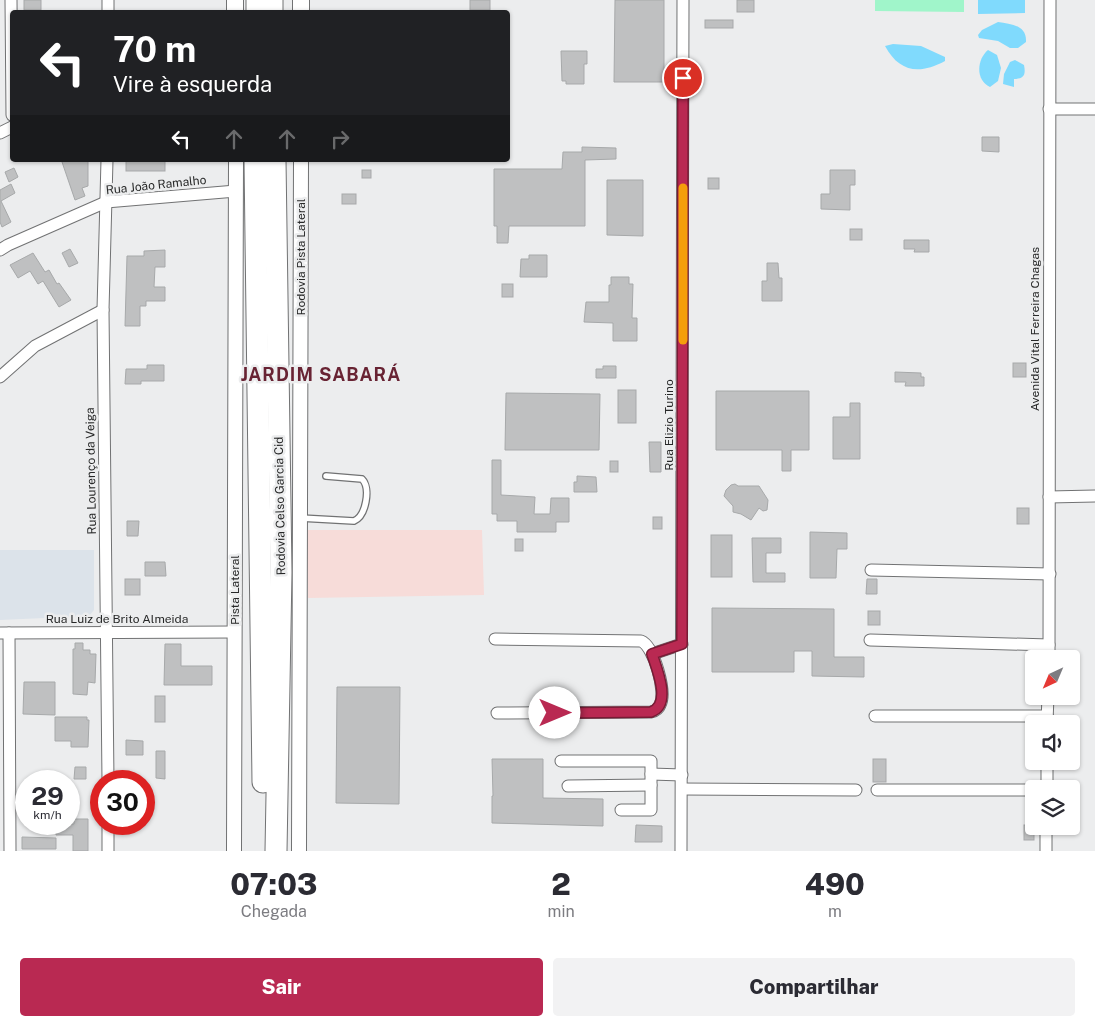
<!DOCTYPE html>
<html lang="pt">
<head>
<meta charset="utf-8">
<style>
  body { margin:0; font-family:"Public Sans",sans-serif; background:#f2f2f3; color:#2b2b33; height:100vh; display:flex; flex-direction:column; font-size:19px; white-space:nowrap }
  * { box-sizing:border-box; margin:0 }
  p { font-size:16px; color:#7c7c81 }
  .icon { flex:none; width:28px; height:28px; fill:none; stroke:currentColor; stroke-width:2; stroke-linecap:round; stroke-linejoin:round }
  .map { position:relative; height:851px; overflow:hidden }
  .details { display:flex; flex-direction:column; background:#fff; flex:1 }
  .details>* { flex:none }
  .top-card { position:absolute; left:10px; top:10px; width:500px; height:152px; border-radius:5px; box-shadow:0 1px 4px #0004; background:#202124; color:#fff; overflow:hidden }
  .needle { width:32px; rotate:224deg }
  .buttons { position:absolute; left:1025px; top:650px; display:grid; gap:10px }
  .buttons a { display:grid; place-items:center; width:55px; height:55px; border-radius:5px; background:#fff; box-shadow:0 1px 4px #0004; font-size:25px }
  .speed { position:absolute; left:15px; top:770px; display:flex; gap:10px; font-size:25px; font-weight:700; text-align:center }
  .speed>* { display:grid; place-content:center; width:65px; height:65px; border-radius:50%; background:#fff; box-shadow:0 1px 4px #0004; line-height:1 }
  .speed small { font-size:12px; font-weight:400 }
  .speed .limit { border:8px solid #d22; background:#fff; color:#111 }
  .pin { position:absolute; display:grid; place-items:center; width:42px; height:42px; color:#fff; margin:-21px; border:2px solid #fff; border-radius:50%; box-shadow:0 1px 5px #0007 }
  .me { position:absolute; width:55px; margin:-28px; rotate:90deg; stroke-linejoin:round; filter:drop-shadow(0 0 4px #0008) }
  .turn { display:flex; align-items:center; gap:18px; height:105px; padding:0 20px; font-size:22px }
  .turn .icon { width:65px; height:65px; stroke-width:2.5 }
  .turn b { display:block; font-size:35px; line-height:42px }
  .lanes { display:flex; align-items:center; height:48px; padding:0 20px; background:#0003; justify-content:center; gap:25px; direction:ltr }
  .lanes .off { opacity:.35 }
  .eta { display:flex; justify-content:space-evenly; align-items:center; height:85px; text-align:center }
  .eta b { font-size:30px; font-weight:800; line-height:35px }
  .primary-button { display:flex; gap:10px; margin-top:auto; padding:10px 20px }
  .primary-button a { flex:1; height:58px; border-radius:5px; background:#b92952; color:#fff; font-size:20px; font-weight:800; line-height:58px; text-align:center }
  .primary-button a+a { background:#f2f2f3; color:#2b2b33 }
  .map>svg:first-child { display:block }
  .built { fill:#dce3ea }
  .industrial { fill:#f7dcd9 }
  .green { fill:#a0f5ca }
  .water { fill:#80dafd }
  .building { fill:#bfc0c1; stroke:#a7a9aa }
  .lines { fill:none; stroke-linecap:round; stroke-linejoin:round }
  .service-casing { stroke:#717273; stroke-width:8 }
  .minor-casing { stroke:#717273; stroke-width:13 }
  .tertiary-casing { stroke:#717273; stroke-width:16 }
  .secondary-casing { stroke:#717273; stroke-width:18 }
  .motorway-casing { stroke:#717273; stroke-width:23 }
  .service { stroke:#fff; stroke-width:5.5 }
  .minor { stroke:#fff; stroke-width:11 }
  .tertiary { stroke:#fff; stroke-width:14 }
  .secondary { stroke:#fff; stroke-width:16 }
  .motorway { stroke:#fff; stroke-width:21 }
  .route-casing { stroke:#781b35; stroke-width:12 }
  .route { stroke:#b92952; stroke-width:9 }
  .slow { stroke:#f59e0b; stroke-width:9 }
  .labels { text-anchor:middle; dominant-baseline:central; stroke-width:5; stroke-linejoin:round; paint-order:stroke }
  .street-label { font-size:12px; fill:#272828; stroke:#ecedee }
  .district-label { font-size:18px; font-weight:bold; letter-spacing:1px; fill:#682333; stroke:#ecedee }
</style>
</head>
<body>
<div class="map">
<svg width="1095" height="851" viewBox="0 0 1095 851">
  <rect width="100%" height="100%" fill="#ecedee"/>
  <!-- built -->
  <path class="built" d="M0,550h94v60l-5,6 -89,4z"/>
  <!-- industrial -->
  <path class="industrial" d="M306,530h176l2,65 -176,3z"/>
  <!-- green -->
  <path class="green" d="M875,0h89v12l-89,-1z"/>
  <!-- water -->
  <g class="water">
    <path d="M978,0h47v13l-47,1z"/>
    <path d="M998,22c13,2 29,3 28,20l-8,6h-8l-12,-7 -19,-3 -1,-3 4,-5z"/>
    <path d="M893,44l28,2 24,11v4c-26,14 -46,11 -60,-15z"/>
    <path d="M988,50l9,5 4,13 -3,13 -8,6c-15,-7 -13,-28 -2,-37z"/>
    <path d="M1015,60l9,5c2,10 0,14 -10,14v8l-11,-3 1,-10 6,-12z"/>
  </g>
  <!-- building -->
  <g class="building">
    <rect x="24" y="0" width="17" height="10"/>
    <rect x="470" y="0" width="20" height="10"/>
    <path d="M615,0h49v82h-50z"/>
    <rect x="737" y="0" width="17" height="12"/>
    <rect x="705" y="20" width="28" height="8"/>
    <path d="M561,51h26v13h-3v20h-18v-3h-4z"/>
    <path d="M982,137h17v15l-17,-1z"/>
    <path d="M582,147l34,1v11l-31,1v66h-76l-1,17h-11v-17h-3v-57h68l1,-17h19z"/>
    <path d="M67,160h21v26l-6,2 3,8 -10,4 -13,-38z"/>
    <rect x="126" y="160" width="39" height="11"/>
    <path d="M14,168l4,9 -9,5 -4,-10z"/>
    <rect x="362" y="170" width="9" height="8"/>
    <path d="M830,170h25v15h-5v25l-29,-1v-15h9z"/>
    <rect x="708" y="178" width="11" height="11"/>
    <path d="M607,180h36v56l-36,-1z"/>
    <path d="M11,184l4,9 -14,8 10,21 -9,5 -2,-5v-32z"/>
    <rect x="342" y="194" width="14" height="10"/>
    <rect x="850" y="229" width="12" height="11"/>
    <path d="M904,240h25v12h-15l1,-3h-11z"/>
    <path d="M70,249l8,14 -9,4 -7,-14z"/>
    <path d="M165,250v17h-10l-1,20h11v14h-19v5h-6v20h-15l2,-70h17v-5z"/>
    <path d="M33,253l12,19 4,-2 8,14 2,-1 12,17 -12,7 -16,-26 -5,3 -8,-13 -12,7 -8,-13z"/>
    <path d="M529,255h18v22h-27l1,-18h8z"/>
    <path d="M767,263h11l1,15h3v23h-20v-20h5z"/>
    <path d="M611,277h18v7h4l-1,34h5v23h-24v-18l-29,-1 2,-20h23v-17h2z"/>
    <rect x="502" y="284" width="11" height="13"/>
    <rect x="1013" y="363" width="13" height="14"/>
    <path d="M147,365h17v16h-23v3h-16l1,-15h21z"/>
    <path d="M603,366h13v12h-20v-9h7z"/>
    <path d="M895,372l26,1v4h3v9h-19l1,-4h-11z"/>
    <rect x="618" y="390" width="18" height="33"/>
    <path d="M716,391h93v59h-18v21h-9v-21h-66z"/>
    <path d="M506,393l94,1 -1,56h-94z"/>
    <path d="M850,403h10v56h-27v-42h17z"/>
    <path d="M649,442h12v30h-11z"/>
    <path d="M492,460h9v35l34,2 -1,17h16l1,-16h18v24h-13v10h-39v-11h-20v-7h-5z"/>
    <rect x="610" y="461" width="8" height="11"/>
    <path d="M577,476l19,1 1,15h-23v-10h3z"/>
    <path d="M735,484l3,2h21l9,14 -1,10 -4,1 -4,-3 -8,12 -10,-6 -8,-2v-6l-9,-10 2,-6 5,-5z"/>
    <rect x="1017" y="508" width="12" height="16"/>
    <rect x="653" y="517" width="9" height="12"/>
    <path d="M127,521h12l-1,15h-11z"/>
    <path d="M810,532l37,1v16h-10l-1,29h-26z"/>
    <rect x="711" y="535" width="21" height="42"/>
    <path d="M752,538h29v15h-15v20h19v9h-32z"/>
    <rect x="515" y="539" width="8" height="12"/>
    <path d="M145,562h20l1,14h-21z"/>
    <rect x="125" y="579" width="15" height="16"/>
    <path d="M867,579h10v15h-11z"/>
    <path d="M712,608l122,1v48h30v20l-52,-1v-25h-18v21h-82z"/>
    <rect x="868" y="611" width="12" height="14"/>
    <path d="M75,643h8v7h7v4h6l-1,29 -7,-1 -1,13 -14,-1v-45h2z"/>
    <path d="M165,644h16v22h31v19h-48z"/>
    <path d="M24,682h31v33l-32,-1z"/>
    <path d="M337,687h63l-1,117 -63,-1z"/>
    <rect x="155" y="696" width="10" height="26"/>
    <path d="M55,717h32v3h2l-1,27h-17v-6h-16z"/>
    <path d="M126,740l17,1v14h-17z"/>
    <path d="M156,751h9v28l-9,-1z"/>
    <path d="M492,759h51v39l60,1v27l-111,-3v-27h1z"/>
    <rect x="873" y="759" width="13" height="23"/>
    <path d="M75,767h11v12h-12z"/>
    <path d="M74,819h14v32h-15v-16h-17v-11h18z"/>
    <path d="M636,825l26,1v16h-27z"/>
    <rect x="1024" y="825" width="10" height="15"/>
    <path d="M22,837l34,1v11h-34z"/>
  </g>
  <g class="lines">
    <defs>
      <path id="service" d="M300,518l54,3c12,-5 17,-33 8,-42l-36,-3"/>
      <g id="minor">
        <path d="M11,0l1,115"/>
        <path d="M108,0v12"/>
        <path d="M1049,109h46"/>
        <path d="M0,133l12,-6"/>
        <path d="M107,160l-4,150 5,471"/>
        <path d="M0,250l8,-5 98,-43 130,-11"/>
        <path d="M0,377l35,-31 68,-36"/>
        <path d="M1049,497l46,-1"/>
        <path d="M871,570l179,4"/>
        <path d="M0,633l234,-1"/>
        <path d="M9,633l1,218"/>
        <path d="M495,639l146,2c13,5 26,52 19,64 -2,5 -5,6 -9,7l-154,1"/>
        <path d="M870,640l179,5"/>
        <path d="M652,654l30,-10"/>
        <path d="M1049,659l1,-659"/>
        <path d="M875,716h172"/>
        <path d="M1047,722l1,-26"/>
        <path d="M561,761h90v49h-30"/>
        <path d="M651,774l31,1"/>
        <path d="M568,786l83,-1"/>
        <path d="M682,789l174,1"/>
        <path d="M1047,789v-28"/>
        <path d="M877,790h157"/>
        <path d="M108,824v27"/>
        <path d="M681,851l2,-851"/>
        <path d="M1046,851v-25"/>
      </g>
      <g id="tertiary">
        <path d="M234,851l2,-691"/>
        <path d="M299,851l2,-691"/>
      </g>
      <g id="secondary">
        <path d="M235,0v12"/>
        <path d="M301,0v12"/>
      </g>
      <g id="motorway">
        <path d="M257,0v12"/>
        <path d="M272,0v12"/>
        <path d="M255,160l8,622"/>
        <path d="M275,160l6,412 -5,279"/>
      </g>
    </defs>
    <!-- service casing -->
    <use href="#service" class="service-casing"/>
    <!-- minor casing -->
    <use href="#minor" class="minor-casing"/>
    <!-- tertiary casing -->
    <use href="#tertiary" class="tertiary-casing"/>
    <!-- secondary casing -->
    <use href="#secondary" class="secondary-casing"/>
    <!-- motorway casing -->
    <use href="#motorway" class="motorway-casing"/>
    <!-- service -->
    <use href="#service" class="service"/>
    <!-- minor -->
    <use href="#minor" class="minor"/>
    <!-- tertiary -->
    <use href="#tertiary" class="tertiary"/>
    <!-- secondary -->
    <use href="#secondary" class="secondary"/>
    <!-- motorway -->
    <use href="#motorway" class="motorway"/>
  </g>
  <g class="lines">
    <defs>
      <path id="route" d="M555,713l96,-1c21,-7 6,-43 1,-58l30,-10 1,-566"/>
    </defs>
    <!-- route casing -->
    <use href="#route" class="route-casing"/>
    <!-- route -->
    <use href="#route" class="route"/>
    <!-- slow -->
    <path class="slow" d="M683,340v-152"/>
  </g>
  <g class="labels">
    <!-- street labels -->
    <g class="street-label">
      <text transform="translate(156 185) rotate(-6)">Rua João Ramalho</text>
      <text transform="translate(301 257) rotate(-90)">Rodovia Pista Lateral</text>
      <text transform="translate(1035 329) rotate(-90)">Avenida Vital Ferreira Chagas</text>
      <text transform="translate(669 425) rotate(-90)">Rua Elizio Turino</text>
      <text transform="translate(91 471) rotate(-91)">Rua Lourenço da Veiga</text>
      <text transform="translate(280 506) rotate(-91)">Rodovia Celso Garcia Cid</text>
      <text transform="translate(235 590) rotate(-90)">Pista Lateral</text>
      <text x="117" y="619">Rua Luiz de Brito Almeida</text>
    </g>
    <!-- district labels -->
    <g class="district-label">
      <text x="321" y="374">JARDIM SABARÁ</text>
    </g>
  </g>
</svg>
<div class="buttons">
<a><svg class="needle" viewBox="-14 -14 28 28"><path d="M0-13l5 13h-10z" fill="#e53935"/><path d="M0 13l5-13h-10z" fill="#7c7c81"/></svg></a>
<a><svg class="icon" aria-label="sound" viewBox="0 0 24 24"><path d="M4 9h4l5-4v14l-5-4H4zM17 9q2 3 0 6"/></svg></a>
<a><svg class="icon" aria-label="layers" viewBox="0 0 24 24"><path d="M12 4l9 5-9 5-9-5zM3 14l9 5 9-5"/></svg></a>
</div>
<div class="speed"><div>29<small>km/h</small></div><div class="limit">30</div></div>
<div class="pin" style="left:683px;top:78px;background:#d93025"><svg class="icon" aria-label="arrive" viewBox="0 0 24 24"><path d="M6 21V4h12l-3 4 3 4H6"/></svg></div>
<svg class="me" style="left:555px;top:713px" viewBox="-20 -20 40 40"><circle r="19" fill="#fff"/><path d="M0-13L10 11 0 6-10 11z" fill="#b92952"/></svg>
<div class="top-card">
<div class="turn"><svg class="icon" aria-label="left" viewBox="0 0 24 24"><path d="M17 20v-9H6M10 6l-5 5 5 5"/></svg><div><b>70 m</b>Vire à esquerda</div></div>
<div class="lanes"><svg class="icon" aria-label="left" viewBox="0 0 24 24"><path d="M17 20v-9H6M10 6l-5 5 5 5"/></svg><svg class="icon off" aria-label="ahead" viewBox="0 0 24 24"><path d="M12 20V5M6 11l6-6 6 6"/></svg><svg class="icon off" aria-label="ahead" viewBox="0 0 24 24"><path d="M12 20V5M6 11l6-6 6 6"/></svg><svg class="icon off" aria-label="right" viewBox="0 0 24 24"><path d="M7 20v-9h11M14 6l5 5-5 5"/></svg></div>
</div>
</div>
<section class="details">
<div class="eta">
<div><b>07:03</b><p>Chegada</p></div>
<div><b>2</b><p>min</p></div>
<div><b>490</b><p>m</p></div>
</div>
<div class="primary-button"><a>Sair</a><a>Compartilhar</a></div>
</section>
</body>
</html>
